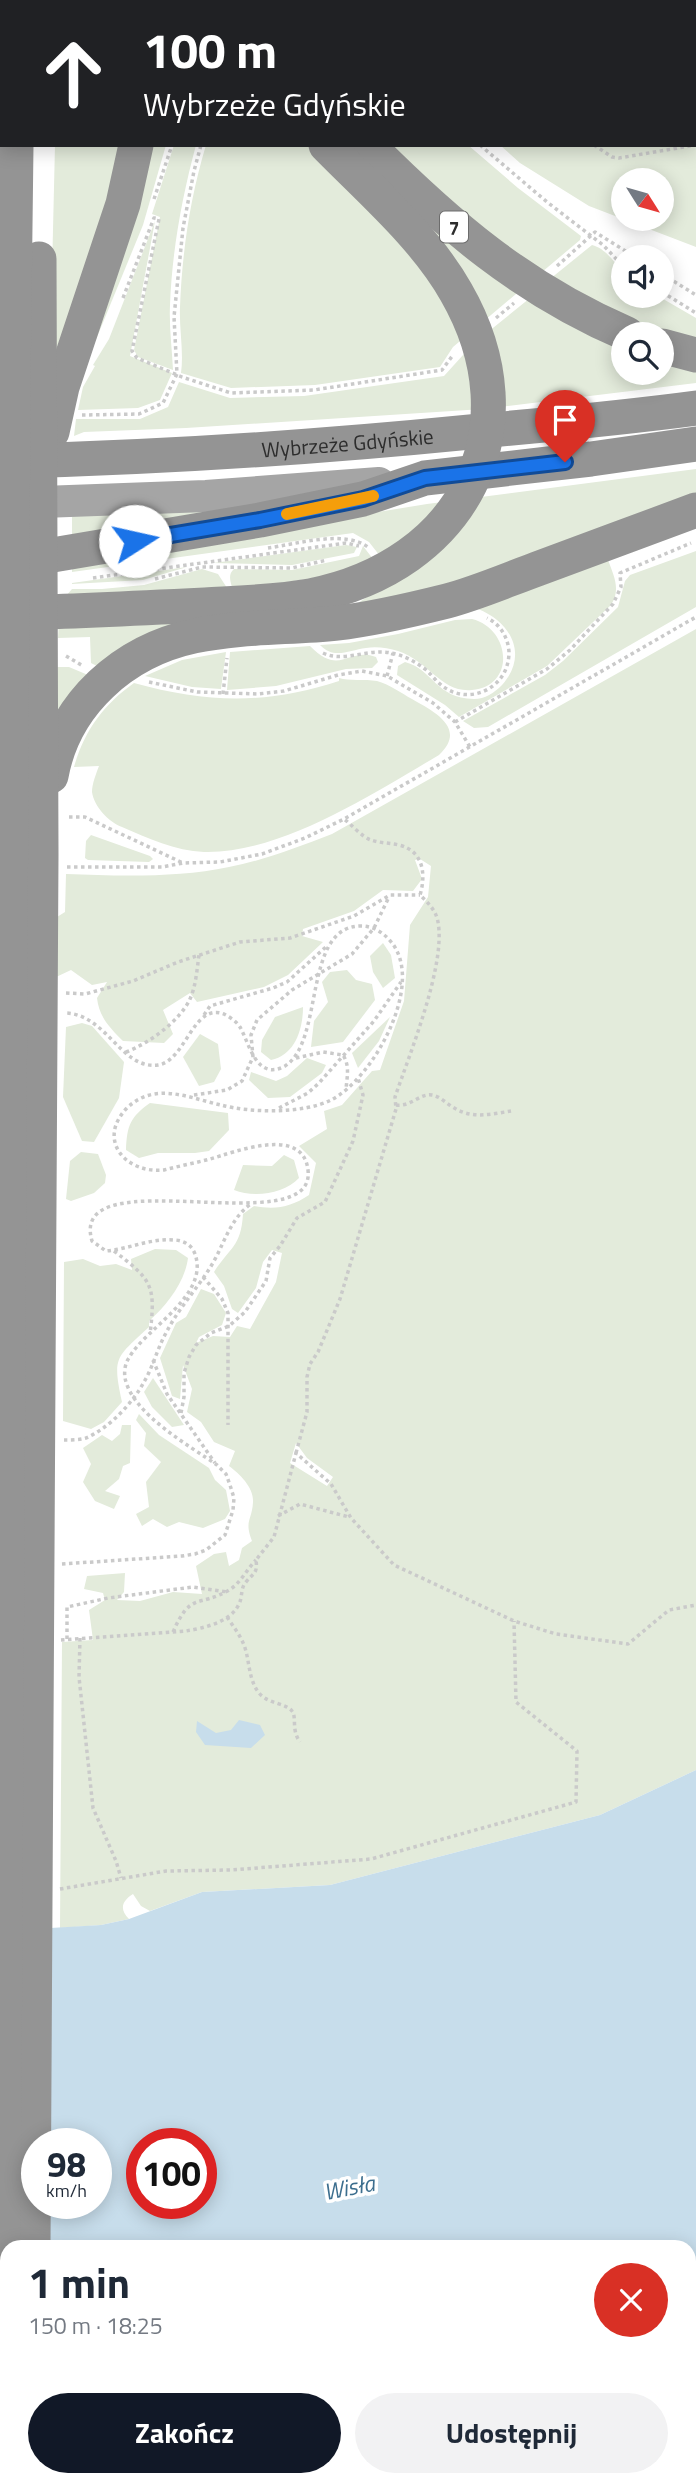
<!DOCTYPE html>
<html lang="pl">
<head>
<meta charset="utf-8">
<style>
  body { margin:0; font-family:"Titillium Web",sans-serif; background:#f2f2f3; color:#1f2937; height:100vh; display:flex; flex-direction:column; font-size:26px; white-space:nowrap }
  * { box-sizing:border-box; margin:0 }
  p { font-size:23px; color:#747a83 }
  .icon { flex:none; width:38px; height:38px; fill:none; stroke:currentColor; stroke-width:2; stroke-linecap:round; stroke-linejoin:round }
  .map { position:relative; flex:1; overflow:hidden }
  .panel { position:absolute; left:0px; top:2240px; width:696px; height:247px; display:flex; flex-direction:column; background:#fff; border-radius:21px 21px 0 0; box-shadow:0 4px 18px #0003 }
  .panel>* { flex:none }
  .top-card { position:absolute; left:0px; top:0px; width:696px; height:147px; box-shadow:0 4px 18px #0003; background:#202124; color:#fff; overflow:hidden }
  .needle { width:46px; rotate:127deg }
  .controls { position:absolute; left:611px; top:168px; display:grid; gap:14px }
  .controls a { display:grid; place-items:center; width:63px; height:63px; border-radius:50%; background:#fff; box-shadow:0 4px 18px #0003; font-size:35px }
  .speed { position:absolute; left:21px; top:2128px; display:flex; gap:14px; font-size:35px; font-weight:700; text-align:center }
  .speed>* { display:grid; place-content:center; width:91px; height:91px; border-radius:50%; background:#fff; box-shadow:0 4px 18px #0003; line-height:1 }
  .speed small { font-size:18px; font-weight:400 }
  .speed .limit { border:10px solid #d22; background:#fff; color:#111 }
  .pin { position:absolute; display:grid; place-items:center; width:60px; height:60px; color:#fff; margin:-72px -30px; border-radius:50% 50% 50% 0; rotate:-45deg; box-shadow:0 0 7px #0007 }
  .pin .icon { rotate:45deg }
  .me { position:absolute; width:77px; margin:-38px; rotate:80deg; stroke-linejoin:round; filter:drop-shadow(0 0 5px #0008) }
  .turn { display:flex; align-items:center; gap:24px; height:147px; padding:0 28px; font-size:32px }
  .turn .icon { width:91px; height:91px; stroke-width:2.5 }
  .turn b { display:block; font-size:49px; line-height:60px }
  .round { display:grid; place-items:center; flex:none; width:74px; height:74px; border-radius:37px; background:#f2f2f3 }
  .overview { display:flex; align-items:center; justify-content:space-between; height:119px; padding:0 28px }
  h1 { font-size:42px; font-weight:700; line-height:52px }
  .cta { display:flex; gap:14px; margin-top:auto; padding:14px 28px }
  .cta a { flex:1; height:80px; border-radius:42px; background:#111827; color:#fff; font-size:28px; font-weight:700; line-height:80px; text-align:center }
  .cta a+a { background:#f2f2f3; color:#1f2937 }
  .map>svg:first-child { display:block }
  .green { fill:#e3ebdb; fill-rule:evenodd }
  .water { fill:#c7ddeb; fill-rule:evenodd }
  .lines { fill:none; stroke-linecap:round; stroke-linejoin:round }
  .path { stroke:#cacaca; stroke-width:3.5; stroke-dasharray:3.5 3.5; stroke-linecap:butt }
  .lane { stroke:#cacaca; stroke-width:10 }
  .primary { stroke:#a5a5a5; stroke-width:32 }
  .highway { stroke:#949494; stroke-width:35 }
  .route-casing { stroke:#114b97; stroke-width:18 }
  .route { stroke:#1a73e8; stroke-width:12 }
  .slow { stroke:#f59e0b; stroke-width:12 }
  .labels { text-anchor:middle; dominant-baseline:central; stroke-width:7; stroke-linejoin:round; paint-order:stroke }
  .shield { fill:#fff; stroke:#6c6c6c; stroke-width:2 }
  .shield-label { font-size:19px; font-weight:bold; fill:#2d2d2d }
  .street-label { font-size:21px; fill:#2d2d2d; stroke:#fff }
  .water-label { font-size:23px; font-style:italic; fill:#3c6e8e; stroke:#fff }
</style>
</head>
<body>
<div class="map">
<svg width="696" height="2486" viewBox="0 0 696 2486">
  <rect width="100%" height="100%" fill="#fff"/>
  <!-- green -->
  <g class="green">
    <path d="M337,0h359v247l-107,-41 -69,-43 -20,-18h195v-143zM623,180h39v39h-39z"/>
    <path d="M55,145h66l-3,22 -33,106 -32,85 -3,-1z"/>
    <path d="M151,145h15l-23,80 -48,117z"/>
    <path d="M174,145h22c-14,52 -24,106 -26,160 -1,22 2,43 3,65l-35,-13 -4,-7 26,-133 -8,-3z"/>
    <path d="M206,145h262l50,43 63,48 -1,4 -127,107 -13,20 -125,18 -84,3 -50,-15c3,-21 -2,-44 -1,-66 2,-54 10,-109 26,-162z"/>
    <path d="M155,221l-25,135 42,17 -12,27 -22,8 -60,2 5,-23 12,-21 -2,-1 16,-26z"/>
    <path d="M592,245c13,3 22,17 31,27v24h35l38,22v25l-70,-22 -76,-42z"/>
    <path d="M530,298l93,46v29h39v-16l34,9v17l-213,26 -297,19 -102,4 -10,4 2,-17h64l28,-12 11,-25 51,16 74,-2 140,-20 29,-32z"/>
    <path d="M696,469v30l-230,86 -108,18 15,-10 7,-37 -11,-14 -16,-9 -281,39v-10l355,-58z"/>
    <path d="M259,507l-187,36v-28h52z"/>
    <path d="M346,545l11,2 -3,6 -62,12 -79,-2z"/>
    <path d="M363,546l10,13 -30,14 -110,18c-2,-8 -6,-16 1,-22l58,1 67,-14z"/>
    <path d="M696,551v56l-208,120 -14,1 -11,-7 82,-46 18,-14 55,-54 7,-26 5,-6z"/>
    <path d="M608,560c6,16 13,30 3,45l-64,61 -88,51 -14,-12 -48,-30 1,-9 7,-4c29,8 30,36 69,37 11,0 20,-6 28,-14 27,-30 9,-63 -24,-76z"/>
    <path d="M187,567l-44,13 -71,4v-1z"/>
    <path d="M202,569l16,5 11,17 -169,12 12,-14h30l42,-4z"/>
    <path d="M221,617l-124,49 -6,-3 -1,-26 -32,1 1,-17z"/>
    <path d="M472,619c39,10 44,67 0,71 -31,3 -43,-29 -74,-39 -10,-3 -22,-5 -32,-3 -17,2 -32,12 -46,-3l29,-2 49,-9 57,-14z"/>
    <path d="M696,629v1141l-96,45 -270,70 -128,7 -52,19 -9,-5 -8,-12c-11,7 -14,15 -4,25l-28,6 -41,3 2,-286 31,-2 -4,-30 16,-10 -2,-7 -19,-4 3,-13 38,-3 -1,19 -7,8 23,1 33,-9 29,2 -6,-28 18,-12 12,-2 3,14 10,-6 3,-12 10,-7c-8,-21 0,-20 1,-39 1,-14 -13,-28 -24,-36l6,-15 -21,-9 -13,-20 -14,-10 5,-23 -9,-24 -3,34 -8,-3 -12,-38 16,-35 10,-6 15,-28 13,5 12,19 -4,12 -23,12 -3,6 17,-7 17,1 7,-11 13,3 26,-47 6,-29 -10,-3 -9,12 -7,26 -18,25 -6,-4 -8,-23 -10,-14c16,-25 27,-25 29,-58l11,-8c22,4 37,1 55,-11l7,-32 -17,-17 28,-17 -3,-18 18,-6 30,-34 8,-1 24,-69 6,-76 18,-28 3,-31 -11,-7 -5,1 7,19 -9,12 -30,-1 -29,21 -51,18 -1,7 21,6 -35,33 -24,12 -67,15 -7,-9 -27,17 10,24 -9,9 -41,-2c-13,-13 -24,-24 -26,-43l10,-16 -15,3 -21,-15 -17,8 3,-61 8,-5 1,-38c53,2 111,4 163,-7 36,-7 69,-20 103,-33zM296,1443l11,15 26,19 -6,9 -37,-23z"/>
    <path d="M310,646c30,31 38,1 66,11l2,5 -6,6 -26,1 -70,17 -49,4 3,-38z"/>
    <path d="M226,652l-5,37 -29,-2 -47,-11 37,-16z"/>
    <path d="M56,667h13l19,8 -33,44z"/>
    <path d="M339,678c10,3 26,1 38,3 12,3 24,12 35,18 21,12 56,29 27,56 -65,38 -158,99 -235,97 -29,-1 -56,-14 -82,-25 -13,-5 -28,-20 -30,-35 0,-8 4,-18 7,-26l-25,1c10,-36 30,-63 60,-84 73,20 132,22 205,-2z"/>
    <path d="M91,835l59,21 3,3 -4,3 -61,-2 -3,-2 1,-17z"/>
    <path d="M383,943l8,12 4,23 -12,10 -10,-16 -3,-16z"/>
    <path d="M347,970l9,10 16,4 3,16 -32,42 -32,5 3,-26 14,-19 -6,-20 8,-10z"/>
    <path d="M303,1007c0,22 -8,48 -32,53l-10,-8 1,-12 13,-23z"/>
    <path d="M390,1017l-11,24 -21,27 -6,-15z"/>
    <path d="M82,1023l10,3 32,36 -5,36 -25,44 -12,-1 -19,-44 3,-70z"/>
    <path d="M200,1034l18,10 3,25 -7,13 -15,4 -16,-29z"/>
    <path d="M307,1058l19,7 -4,8 -32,24 -22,1 -19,-18 2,-8 25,9 11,-5z"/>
    <path d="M150,1103l78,10 1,17 -20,21 -14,2h-37l-19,5 -13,-8c1,-24 4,-33 24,-47z"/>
    <path d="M81,1152l17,2 8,21 -1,8 -11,10 -23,8 -5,-2 4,-38z"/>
    <path d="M284,1155l10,5 5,18c-15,16 -45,20 -65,12l9,-25 29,1z"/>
    <path d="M155,1249l21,1 12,8c-3,24 -21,47 -39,63v6c-33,31 -37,29 -27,75l-18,20 -13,7 -28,-8 1,-159 19,-3 17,7 16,-2 16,6 -1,-11z"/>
    <path d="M153,1378l31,47 -12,2 -20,-20 -8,-15z"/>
    <path d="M139,1414l20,21 50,33 6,12 11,10 4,21 -5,8 -22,9 -24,-6 -12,5 -14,-8 -11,7 -6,-12 13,-7 -3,-25 15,-20 -17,-16 2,-13 -10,-13z"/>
    <path d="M122,1425h9l-1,38 -7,3 -4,13 -14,12 15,5 -6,13 -19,-8 -12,-19 8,-18 -8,-16 19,-13 10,6 8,-7z"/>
  </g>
  <!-- water -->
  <g class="water">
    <path d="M239,1720l21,5 5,10 -14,13 -46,-3 -9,-13 1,-11 19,12 15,-3z"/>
    <path d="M696,1770v716h-696v-555l101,-6 28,-6 73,-27 128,-7 270,-70zM37,2144h59v59h-59zM142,2144h59v59h-59zM7,2247h683v233h-683z"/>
  </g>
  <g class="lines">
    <!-- path -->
    <g class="path">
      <path d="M312,0l2,2"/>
      <path d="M372,0l3,2"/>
      <path d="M613,0l3,2"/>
      <path d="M695,11h1"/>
      <path d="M695,56l1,1"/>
      <path d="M480,145l67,57 56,43 20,21"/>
      <path d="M594,145l18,12 7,1 77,-13"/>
      <path d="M154,199l18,-54"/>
      <path d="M557,266l38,-34 40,25"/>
      <path d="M662,274l34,21"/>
      <path d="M662,292l34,21"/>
      <path d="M123,298l31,-80 5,1 -27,132 5,7 45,19 49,16 83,-3 128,-20 11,-15"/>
      <path d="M496,318l18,-15"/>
      <path d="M82,415l57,-1 24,-11 14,-29 -3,-57 9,-89 11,-57 7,-26"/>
      <path d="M268,548c29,-4 78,-19 101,0"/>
      <path d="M93,578l253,-35 13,3"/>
      <path d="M155,579l47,-12 90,1 35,-8"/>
      <path d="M323,653c21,10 45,-5 68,0 12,2 25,9 34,16 6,5 10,11 15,15 16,14 38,14 54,1 10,-8 15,-20 15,-33 -1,-15 -9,-28 -22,-34"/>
      <path d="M66,656l17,10"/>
      <path d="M387,676l6,-23"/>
      <path d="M149,682l48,10 61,2 26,-3 54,-16 24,-4 25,5 46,27 22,19 15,25"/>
      <path d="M223,694l4,-36"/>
      <path d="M455,722l92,-53 23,-19 43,-46 8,-17 -1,-14 71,-30"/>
      <path d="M69,817h16l98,46"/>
      <path d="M67,867h95l21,-4 37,-1 42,-8 43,-16 39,-19 352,-202"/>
      <path d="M66,993l19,1 48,-13 45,-19 62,-20 50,-4 64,-22 36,-21h30"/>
      <path d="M204,1015l6,-9 63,-18 14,-6 41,-37"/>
      <path d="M126,1052c22,-8 54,-31 64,-53 6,-13 7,-30 9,-44"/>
      <path d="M296,1058l27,-6 20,3c7,11 4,22 3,34"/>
      <path d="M194,1095l33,-5 15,-9 11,-24 -2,-22 6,-15 35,-30 60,-36 22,-26 15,-31"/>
      <path d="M396,1105c15,2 24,-12 36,-10 8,1 16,10 24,14 17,10 36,5 55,2"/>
      <path d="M279,1108l29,-15 11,-10 55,-62 27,-39"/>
      <path d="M114,1251c38,29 42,34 36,83"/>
      <path d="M203,1277l19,22 6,14v112"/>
      <path d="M153,1360l14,34 48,69"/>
      <path d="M181,1413l3,-16v-24l5,-16 7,-12 15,-12 18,-7 16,-14 21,-31 4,-23 10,-12 17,-28 28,-16 28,-61 10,-46 -5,-17"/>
      <path d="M64,1440c7,0 16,0 22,-2 23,-10 46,-34 58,-56 9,-15 13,-33 22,-49 13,-26 34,-47 48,-72 12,-22 17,-43 38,-58"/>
      <path d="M296,1453l11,-41v-35l3,-13 8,-12 22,-53 56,-190 -1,-12c15,-44 51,-132 43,-175 -2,-12 -10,-19 -18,-27 6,-20 4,-44 -21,-50 -9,-2 -19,-2 -28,-5 -9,-3 -19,-15 -27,-21"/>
      <path d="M278,1516l22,-12 49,13"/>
      <path d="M62,1564l120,-8 13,-2 11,-4 19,-15 8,-25 1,-12 -4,-13 -4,-11 -9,-9c-27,-19 -85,-51 -92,-87 -1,-6 0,-15 4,-20 15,-29 81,-62 66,-104 -3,-9 -12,-14 -21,-14 -23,-2 -45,9 -68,11l-14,-10c-25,-85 225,4 216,-71 -5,-45 -73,-18 -98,-11 -15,4 -31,7 -46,11 -38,4 -68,-30 -37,-62 28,-27 62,-10 94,-3 30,8 82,9 110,-5 42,-21 94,-115 61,-157 -8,-10 -18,-17 -31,-17 -59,0 -36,115 -76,140 -29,16 -36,-24 -45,-39 -3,-5 -10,-10 -16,-13 -31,-12 -38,47 -66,51 -37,5 -51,-51 -93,-52"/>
      <path d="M227,1617c6,9 13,18 17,28 6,16 4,34 15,48 9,11 27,10 33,18 5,6 -1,19 8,31"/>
      <path d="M173,1632c18,-41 25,-24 56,-42 11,-6 18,-21 27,-30"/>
      <path d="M80,1638l-1,39 14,131 23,53 5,17"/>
      <path d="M67,1639v-32l41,-9 85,-11 35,5"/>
      <path d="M61,1640l125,-9c18,-3 45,-9 53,-27 4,-8 1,-15 7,-22 7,-9 12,-8 10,-22l18,-23 22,-84 35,31 20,34 43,47 120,56 42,13 72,10 41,-34 27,-5"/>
      <path d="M60,1889l106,-18 65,-1 140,-11 205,-57 1,-51 -61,-49 -2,-81"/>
    </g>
    <!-- lane -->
    <g class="lane">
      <path d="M0,112l2,10"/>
      <path d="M0,136l2,-10"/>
    </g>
    <!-- primary -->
    <path class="primary" d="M15,503l191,-7 173,-13"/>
    <!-- highway -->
    <g class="highway">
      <path d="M105,0l2,2"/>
      <path d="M218,0l2,2"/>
      <path d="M17,2v-2"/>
      <path d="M41,2v-2"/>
      <path d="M368,145c80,80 154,144 259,189"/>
      <path d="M662,346l34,9"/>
      <path d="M52,432l10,-45 61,-183 13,-59"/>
      <path id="s1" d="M16,461c152,-4 303,-14 454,-29 75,-7 151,-14 226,-24"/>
      <path d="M17,561l243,-41 103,-21 62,-21 166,-19 105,-15"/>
      <path d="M19,613c62,-2 124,-5 186,-8 35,-2 71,-3 105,-9 153,-30 225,-167 146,-304 -31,-55 -86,-102 -130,-147"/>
      <path d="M51,776c13,-73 73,-125 143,-140 47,-10 96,-8 143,-13 37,-4 74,-13 110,-22 30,-8 60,-21 90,-32 53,-20 106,-39 159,-59"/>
      <path d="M33,2247l8,-1392 -2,-596"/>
      <path d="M2,2486l11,-2097 3,-244"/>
      <path d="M32,2486v-6"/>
    </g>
  </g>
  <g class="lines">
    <defs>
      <path id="route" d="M135,541l125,-21 103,-21 62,-21 140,-16"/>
    </defs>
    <!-- route casing -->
    <use href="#route" class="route-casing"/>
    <!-- route -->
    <use href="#route" class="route"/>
    <!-- slow -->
    <path class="slow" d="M287,514l86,-18"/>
  </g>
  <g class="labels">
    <!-- shield labels -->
    <rect class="shield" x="440" y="211.5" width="28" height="31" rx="5"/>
    <g class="shield-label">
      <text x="454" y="227">7</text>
    </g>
    <!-- street labels -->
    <g class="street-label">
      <text stroke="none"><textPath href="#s1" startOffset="332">Wybrzeże Gdyńskie</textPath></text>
    </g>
    <!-- water labels -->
    <g class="water-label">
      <text transform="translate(349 2187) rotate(-11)">Wisła</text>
    </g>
  </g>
</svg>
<div class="controls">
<a><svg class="needle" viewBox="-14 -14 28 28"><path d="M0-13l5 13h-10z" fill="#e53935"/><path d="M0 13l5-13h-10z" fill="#747a83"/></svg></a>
<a><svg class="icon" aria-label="sound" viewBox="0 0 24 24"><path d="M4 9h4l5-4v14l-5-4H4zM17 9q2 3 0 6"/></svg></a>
<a><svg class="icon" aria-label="search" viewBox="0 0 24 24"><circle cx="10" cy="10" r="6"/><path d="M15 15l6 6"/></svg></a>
</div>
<div class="speed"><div>98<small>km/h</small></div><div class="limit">100</div></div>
<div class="pin" style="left:565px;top:462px;background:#d93025"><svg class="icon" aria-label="arrive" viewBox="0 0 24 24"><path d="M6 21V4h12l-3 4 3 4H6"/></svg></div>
<svg class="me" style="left:135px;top:541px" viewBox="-20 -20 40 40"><circle r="19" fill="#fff"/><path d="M0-13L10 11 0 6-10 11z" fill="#1a73e8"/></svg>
<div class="top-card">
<div class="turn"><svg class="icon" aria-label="ahead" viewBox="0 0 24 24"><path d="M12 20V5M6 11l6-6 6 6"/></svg><div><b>100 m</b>Wybrzeże Gdyńskie</div></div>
</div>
<section class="panel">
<div class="overview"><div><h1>1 min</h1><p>150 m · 18:25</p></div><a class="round" style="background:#d93025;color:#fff"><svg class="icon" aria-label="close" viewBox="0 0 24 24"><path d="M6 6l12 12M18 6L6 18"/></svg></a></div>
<div class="cta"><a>Zakończ</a><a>Udostępnij</a></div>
</section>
</div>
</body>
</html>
